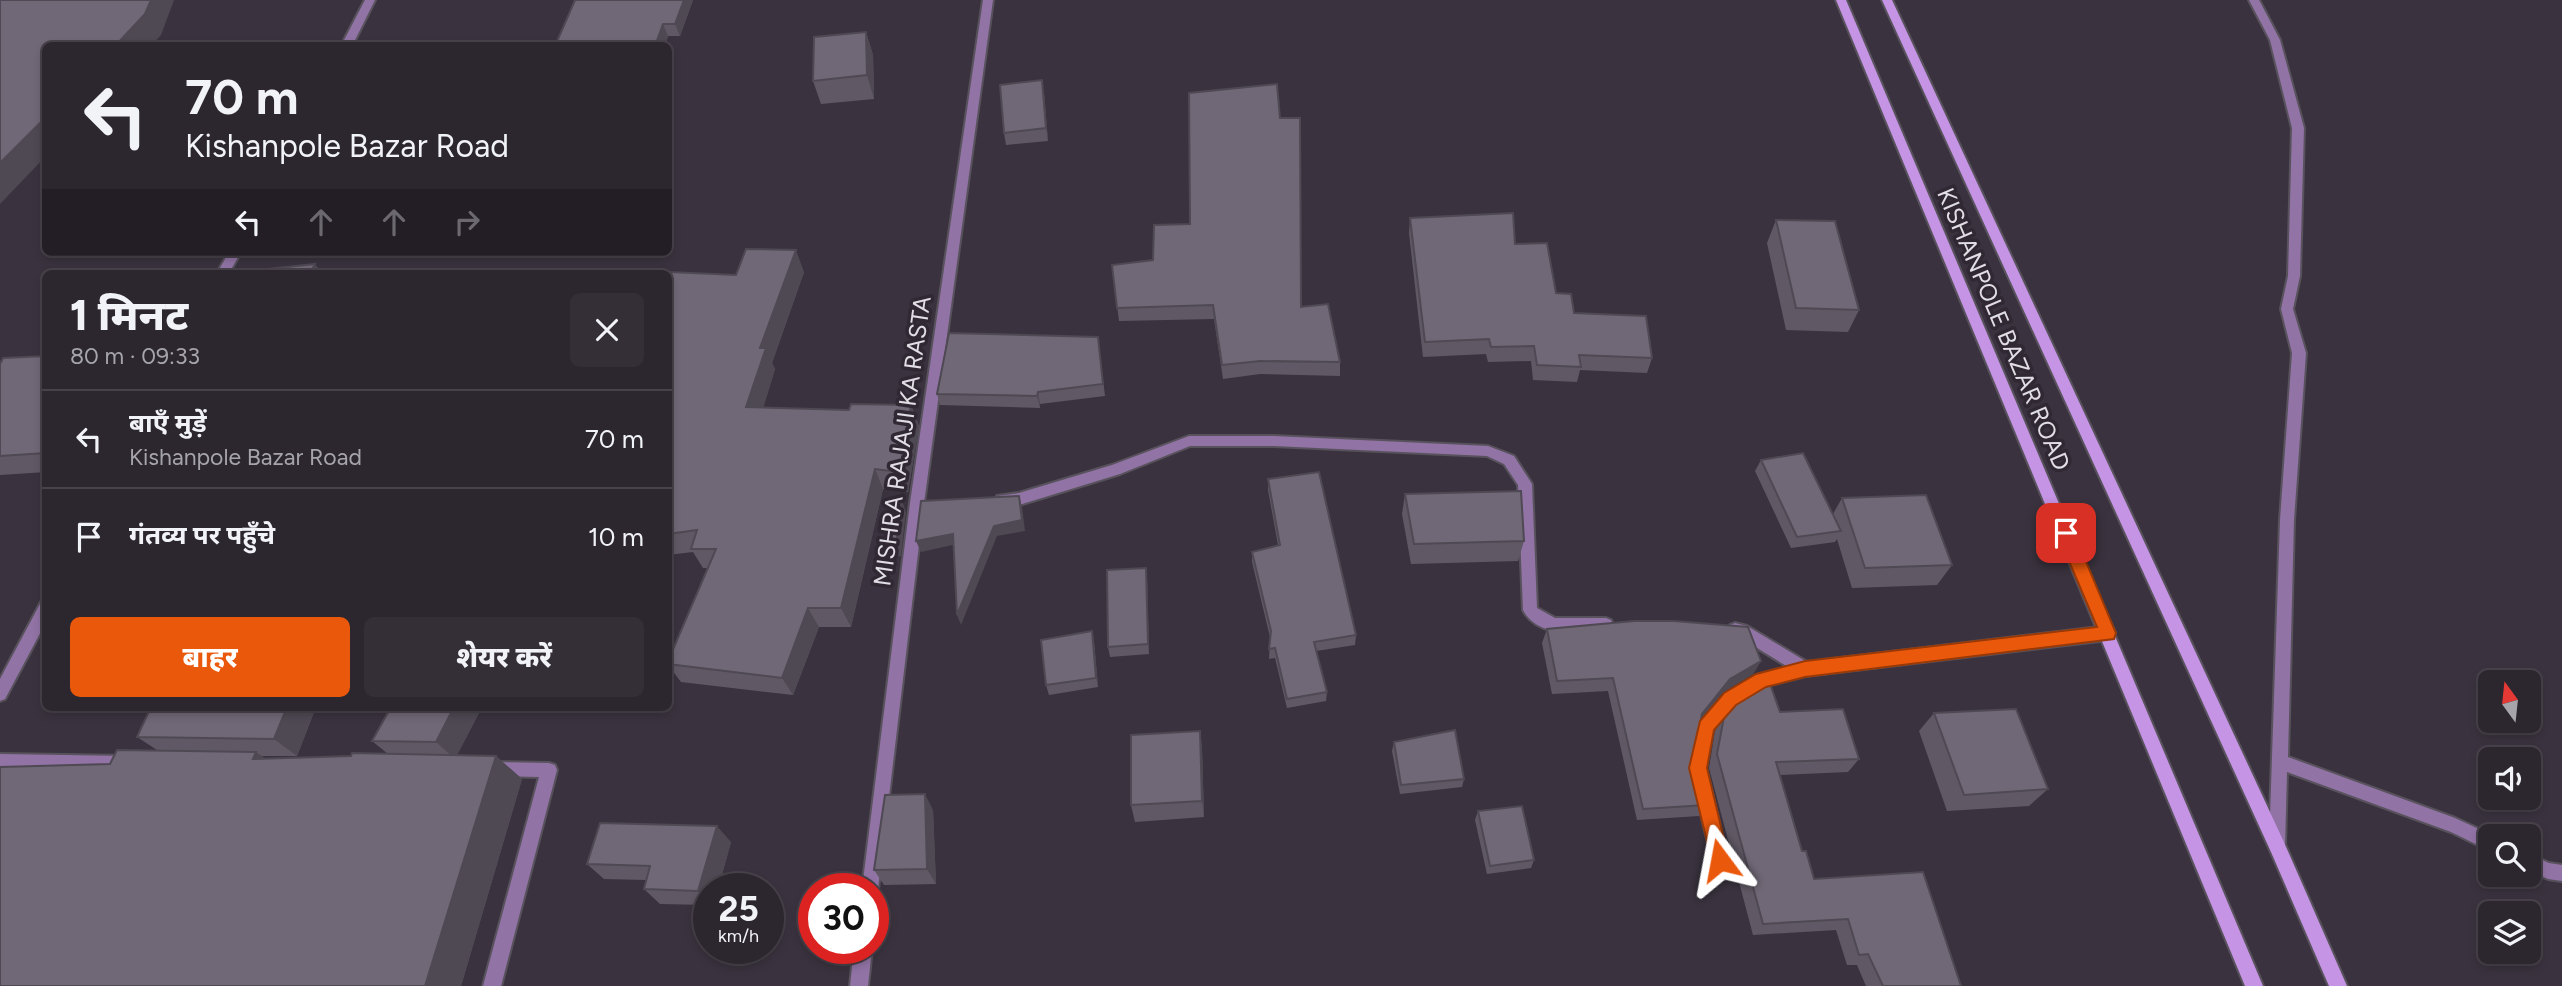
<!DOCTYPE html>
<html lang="hi">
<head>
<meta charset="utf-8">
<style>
  body { margin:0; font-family:Figtree,"Noto Sans Devanagari",sans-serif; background:#342e37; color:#f1f3f6; height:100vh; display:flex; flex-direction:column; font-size:26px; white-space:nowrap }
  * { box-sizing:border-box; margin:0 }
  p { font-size:23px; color:#a6a5aa }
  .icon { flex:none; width:38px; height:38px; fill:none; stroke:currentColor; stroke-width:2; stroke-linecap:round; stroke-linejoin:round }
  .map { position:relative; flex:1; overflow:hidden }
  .panel { position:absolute; left:42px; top:270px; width:630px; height:441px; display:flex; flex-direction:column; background:#2c262f; border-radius:10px; box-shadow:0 4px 10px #0003,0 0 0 2px #48434b }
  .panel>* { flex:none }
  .hud { position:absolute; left:42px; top:42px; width:630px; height:214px; border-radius:10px; box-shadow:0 4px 10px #0003,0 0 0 2px #48434b; background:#2c262f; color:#f1f3f6; overflow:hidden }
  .needle { width:46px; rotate:345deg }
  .fabs { position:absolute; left:2478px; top:670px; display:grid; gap:14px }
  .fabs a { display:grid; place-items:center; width:63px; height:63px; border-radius:10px; background:#2c262f; box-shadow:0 4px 10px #0003,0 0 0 2px #48434b; font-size:35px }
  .speed { position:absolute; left:693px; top:873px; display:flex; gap:14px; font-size:35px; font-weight:700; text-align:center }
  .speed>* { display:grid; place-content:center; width:91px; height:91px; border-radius:50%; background:#2c262f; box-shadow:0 4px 10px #0003,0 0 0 2px #48434b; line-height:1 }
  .speed small { font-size:18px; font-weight:400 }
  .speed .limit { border:10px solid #d22; background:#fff; color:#111 }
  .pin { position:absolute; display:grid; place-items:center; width:60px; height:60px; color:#fff; margin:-30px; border-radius:14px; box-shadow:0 4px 10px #0006 }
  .me { position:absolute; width:77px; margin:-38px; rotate:347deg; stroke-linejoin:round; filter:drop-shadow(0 0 5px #0008) }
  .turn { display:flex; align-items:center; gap:24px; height:147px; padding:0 28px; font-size:32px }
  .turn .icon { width:91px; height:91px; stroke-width:2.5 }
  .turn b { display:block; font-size:49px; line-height:60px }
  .lanes { display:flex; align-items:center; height:66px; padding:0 28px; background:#0003; justify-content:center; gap:35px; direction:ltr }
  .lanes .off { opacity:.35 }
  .round { display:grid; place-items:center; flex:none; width:74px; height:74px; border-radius:10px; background:#342e37 }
  .headline { display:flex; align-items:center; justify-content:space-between; height:119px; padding:0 28px }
  h1 { font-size:42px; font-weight:800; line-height:52px }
  .button { display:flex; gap:14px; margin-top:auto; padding:14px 28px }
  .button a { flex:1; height:80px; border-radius:10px; background:#ea580c; color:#fff; font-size:28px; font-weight:800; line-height:80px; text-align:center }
  .button a+a { background:#342e37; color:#f1f3f6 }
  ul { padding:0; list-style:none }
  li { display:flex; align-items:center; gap:21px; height:98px; padding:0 28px; border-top:2px solid #48434b }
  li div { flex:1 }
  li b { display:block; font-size:26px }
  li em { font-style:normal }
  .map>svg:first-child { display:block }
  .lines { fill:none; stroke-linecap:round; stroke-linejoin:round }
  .street-casing { stroke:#58525d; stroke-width:4 }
  .secondary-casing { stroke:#58525d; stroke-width:4 }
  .street { fill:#9173a5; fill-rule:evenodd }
  .secondary { fill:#c594e4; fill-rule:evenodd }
  .wall { fill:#605965 }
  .shaded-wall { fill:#4e4953 }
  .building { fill:#706876; stroke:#4e4953; stroke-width:2 }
  .route { fill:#ea580c; stroke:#983908; stroke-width:2 }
  .labels { text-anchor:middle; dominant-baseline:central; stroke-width:7; stroke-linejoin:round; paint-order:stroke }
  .street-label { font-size:24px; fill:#e2dee6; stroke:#302934 }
</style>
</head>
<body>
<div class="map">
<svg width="2562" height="986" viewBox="0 0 2562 986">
  <rect width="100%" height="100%" fill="#3a333f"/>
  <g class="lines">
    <defs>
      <g id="street">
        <path d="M365,0h10l-23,46h-11z"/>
        <path d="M983,0h10l-69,503 -46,386 -5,7v-7h-11l48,-386z"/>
        <path d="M2249,0h10l21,40 24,88 -4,148 -7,33 13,44 -12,167 -6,237 167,61 39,18h-4v15l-39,-19 -164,-60 -2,74 -2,6 -6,2 -6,-2 -2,-6 11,-326 12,-167 -11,-44 7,-33 4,-148 -22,-88z"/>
        <path d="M229,252h12l-12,21h-12z"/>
        <path d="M1189,436h85l214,10 26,10 18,28 5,124 18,10h51l5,2 2,5 -2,5 -5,2c-27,0 -68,7 -83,-22l-5,-125 -14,-21 -17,-8 -213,-10h-84l-70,28 -101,31 -22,-1 -2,-4 2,-4 22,-3 93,-28z"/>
        <path d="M46,601v21l-41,77 -5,2v-22l41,-77z"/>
        <path d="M1735,623l12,3 60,36 301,-36 5,2 2,5 -2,5 -5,2 -303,36 -39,10 -31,18 -22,26 -7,38 22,92 -2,6 -6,2 -6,-2 -2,-6 -22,-92 8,-41 27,-33 32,-19 31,-8 -49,-30 -9,-2 -2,-5 2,-5z"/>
        <path d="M0,754l128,2 6,2 2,5 -2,5 -6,2 -128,-2z"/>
        <path d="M495,762l54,1 6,2 2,5 -56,216h-18l56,-209 -44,-1 -6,-2 -2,-5 2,-5z"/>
        <path d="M2529,854l20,9 13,2v16l-14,-2 -19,-9z"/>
        <path d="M854,948h18l-4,38h-18z"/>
      </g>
      <g id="secondary">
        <path d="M1836,0h10l417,986h-18z"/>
        <path d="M1882,0h10l391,840 64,146h-18l-58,-134z"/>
      </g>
    </defs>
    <!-- street casing -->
    <use href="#street" class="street-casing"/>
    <!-- secondary casing -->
    <use href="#secondary" class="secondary-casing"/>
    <!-- street -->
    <use href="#street" class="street"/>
    <!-- secondary -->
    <use href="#secondary" class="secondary"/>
  </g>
  <!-- wall -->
  <g class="wall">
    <path d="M575,0h118l-13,36h-12l-3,10h-110z"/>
    <path d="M866,32l7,23 1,44 -53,5 -8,-23z"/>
    <path d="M1044,93l4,48 -42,4 -2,-12z"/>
    <path d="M1280,118l21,189 39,55v14l-80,-2 -37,5 -9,-60 -95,2 -7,-56 41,-5 37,-36z"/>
    <path d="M1410,218l105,26 59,69 78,45 -5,15 -67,-3 -3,12 -44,-2 -2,-19 -43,1 -2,-8 -63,3 -14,-124z"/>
    <path d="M1776,220l83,90 -11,22 -62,-2 -19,-87z"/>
    <path d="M454,252h47l-1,2h-45z"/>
    <path d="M804,272l-32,91 3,6 -12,39 86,2 62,-5 8,21 -11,66 -25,-3 -32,138h-32l-26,68 -112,-13 -13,-17v-4l40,-93h-5l-10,-16 -25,3v-282l68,2z"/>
    <path d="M1098,337l7,59 -65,8v4l-100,-3 -3,-11z"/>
    <path d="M46,356v116l-46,3v-111z"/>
    <path d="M1761,460l72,54 9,-16 110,67 -15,20 -85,3 -15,-49 -2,3 -44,6 -36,-77z"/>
    <path d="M1268,479l88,156 -1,10 -39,6 11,41 -1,9 -39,7 -12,-50 -6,1 1,-22 -18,-75v-10l26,-7 -10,-55z"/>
    <path d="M1405,494l119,47 -6,20 -107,3 -9,-50z"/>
    <path d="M1147,578l2,76 -39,3 -2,-10z"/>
    <path d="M1547,629l214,32 -8,13 -30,18 -22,27 -7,38 12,48 -7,11 -62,4 -29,-129 -56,3 -10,-51z"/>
    <path d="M1094,641l4,46 -49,8 -3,-10z"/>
    <path d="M316,707l-19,49h-36l5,3 122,-5 -16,-13 110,-34 -25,48 39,1 26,23 -61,207h-461l110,-222 47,-14 -20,-13z"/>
    <path d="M1780,712l79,47 -11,13 -68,3 22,76 12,28 147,107h-95l-9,-21h-10l-11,-35 -83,5 -44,-167 6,-37 9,-14z"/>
    <path d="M1934,713l114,76 -19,17 -82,5 -28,-80z"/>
    <path d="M1200,731l2,18 2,68 -69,5 -4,-17z"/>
    <path d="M1394,742l70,37 -2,8 -62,7 -8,-43z"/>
    <path d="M933,810l3,74 -52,1 -10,-15z"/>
    <path d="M1478,811l56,49 -3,8 -44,6 -12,-54z"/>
    <path d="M731,842l-13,47h-9v16l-49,-1 -16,-15 2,-9 -42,-1 -17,-15z"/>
  </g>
  <!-- shaded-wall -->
  <g class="shaded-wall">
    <path d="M151,0h23l-13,35 -10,11h-36z"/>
    <path d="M684,0h9l-13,36 -5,-12z"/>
    <path d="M663,24l5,12 -3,10h-10z"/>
    <path d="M866,32l7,23 1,44 -7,-24z"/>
    <path d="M1042,80l2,13 4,48 -2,-13z"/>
    <path d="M46,117v39l-46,48v-41z"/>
    <path d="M796,250l8,22 -32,91 3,6 -18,59 -11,-21 14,-59z"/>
    <path d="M315,264l7,9h-12z"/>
    <path d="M1038,392l2,12v4l-3,-12z"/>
    <path d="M911,405l8,21 -11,66 -8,-20z"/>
    <path d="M875,469l8,20 -32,138 -10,-19z"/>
    <path d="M1019,496l3,11 3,24 -28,5 -36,89 -4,-10 37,-89z"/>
    <path d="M902,501l4,11 -5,44 -7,1 -4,-11z"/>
    <path d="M953,534l4,10 -36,8 -5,-11z"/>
    <path d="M1146,568l1,10 2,76 -1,-10z"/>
    <path d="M808,608l11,19 -26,68 -11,-17z"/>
    <path d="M1092,631l2,10 4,46 -2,-9z"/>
    <path d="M1761,661l-8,13 -30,18 -28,34 7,-12 28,-35z"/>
    <path d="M287,707h29l-19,49 -23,-17z"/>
    <path d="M454,707h28l-27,52 -19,-17z"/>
    <path d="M1200,731l2,18 2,68 -2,-16z"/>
    <path d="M256,752l33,23 -36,-16z"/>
    <path d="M496,756l26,23 -61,207h-36z"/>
    <path d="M925,794l8,16 3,74 -9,-15z"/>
    <path d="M717,826l14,16 -13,47h-9v12l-11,-10z"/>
  </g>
  <!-- building -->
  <g class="building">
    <path d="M0,0h151l-6,14 -30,32h-69v71l-46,46z"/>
    <path d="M575,0h109l-9,24h-12l-8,22h-100z"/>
    <path d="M866,32l1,43 -54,6 1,-44z"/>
    <path d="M1042,80l4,48 -42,5 -4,-48z"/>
    <path d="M1277,84l3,34h20l1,189 27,-3 12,58 -80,-1 -38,4 -9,-60 -96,3 -5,-43 41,-5 1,-35 36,-1 -1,-131z"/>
    <path d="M1513,213l2,31 32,-1 9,50 15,1 3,19 72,3 6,42 -73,-3 2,12 -44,-2 -3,-19 -43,1 -2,-8 -64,3 -15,-124z"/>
    <path d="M1776,220l59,1 24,89 -63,-2z"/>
    <path d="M746,249l50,1 -36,98h6l-20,59 103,3 2,-6 60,1 -11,67 -25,-3 -34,139h-33l-26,70 -114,-14v-3l48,-112h-25l6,-19 -29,4v-261l1,-1 67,3z"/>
    <path d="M315,264l-5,9h-52l1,-3z"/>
    <path d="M949,333l149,4 5,47 -65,8 -1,4 -100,-2z"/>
    <path d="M46,356v97l-46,3v-92l3,-6z"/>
    <path d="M1803,453l38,78 -44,6 -36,-77z"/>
    <path d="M1319,472l37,163 -42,7 13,50 -40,7 -12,-51 -6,1 2,-18 -19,-79 28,-7 -12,-66z"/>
    <path d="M1521,491l3,50 -110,3 -9,-50z"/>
    <path d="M1926,495l26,70 -87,3 -23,-70z"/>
    <path d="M1019,496l3,24 -28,6 -37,89 -4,-81 -37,7 5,-40z"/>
    <path d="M902,501l-6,44 -6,1 -1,-44z"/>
    <path d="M1146,568l2,76 -40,3 -1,-77z"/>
    <path d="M1634,621h40l74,6 13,34 -31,18 -28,35 -8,43 12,48 -63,4 -30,-131 -56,3 -10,-52z"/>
    <path d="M1092,631l4,47 -50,7 -5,-45z"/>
    <path d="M1768,678l12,34 63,-3 16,50 -83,3 26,89h4l8,28 109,-7 38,114h-78l-15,-32 -9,1 -11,-36 -85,5 -46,-170 7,-37 21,-25z"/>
    <path d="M151,707h136l-13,32 -137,-2z"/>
    <path d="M391,707h63l-18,35 -64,-1z"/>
    <path d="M2016,709l32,80 -84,6 -30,-82z"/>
    <path d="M1455,730l9,49 -63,6 -7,-43z"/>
    <path d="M1200,731l2,70 -71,4v-70z"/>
    <path d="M117,750l139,2 -3,7 98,-3 1,-3 144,3 -71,230h-425v-219l110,-3z"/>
    <path d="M925,794l2,75 -53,1 11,-75z"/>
    <path d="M1522,806l12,54 -44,6 -12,-55z"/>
    <path d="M600,823l117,3 -19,65 -54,-2 6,-23 -63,-2z"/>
  </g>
  <!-- route -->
  <path class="route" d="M2066,526l5,2 3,5 42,100 -2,6 -309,38 -39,10 -30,18 -22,25 -7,38 22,92 -2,6 -7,3 -7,-3 -24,-98 11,-47 24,-28 32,-19 49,-13 292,-34 -40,-94 3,-5z"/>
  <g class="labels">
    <!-- street labels -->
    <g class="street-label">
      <text transform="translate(2004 329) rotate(67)">KISHANPOLE BAZAR ROAD</text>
      <text transform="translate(902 441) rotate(-82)">MISHRA RAJAJI KA RASTA</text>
    </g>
  </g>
</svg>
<div class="fabs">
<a><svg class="needle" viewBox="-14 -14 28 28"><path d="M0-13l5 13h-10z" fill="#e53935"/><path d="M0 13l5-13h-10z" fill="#a6a5aa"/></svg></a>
<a><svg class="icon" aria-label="sound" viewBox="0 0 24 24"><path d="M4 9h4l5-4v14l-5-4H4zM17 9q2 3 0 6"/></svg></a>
<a><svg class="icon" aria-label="search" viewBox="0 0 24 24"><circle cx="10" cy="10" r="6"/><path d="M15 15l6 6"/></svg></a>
<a><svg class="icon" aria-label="layers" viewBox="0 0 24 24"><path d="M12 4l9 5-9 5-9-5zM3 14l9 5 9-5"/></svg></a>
</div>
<div class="speed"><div>25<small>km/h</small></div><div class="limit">30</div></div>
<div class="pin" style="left:2066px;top:533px;background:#d93025"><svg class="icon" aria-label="arrive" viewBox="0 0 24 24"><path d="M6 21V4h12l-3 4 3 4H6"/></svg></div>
<svg class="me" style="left:1720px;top:860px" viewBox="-20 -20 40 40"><path d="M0-17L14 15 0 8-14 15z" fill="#ea580c" stroke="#fff" stroke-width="4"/></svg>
<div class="hud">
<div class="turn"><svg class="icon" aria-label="left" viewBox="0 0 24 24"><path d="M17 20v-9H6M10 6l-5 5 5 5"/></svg><div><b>70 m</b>Kishanpole Bazar Road</div></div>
<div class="lanes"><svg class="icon" aria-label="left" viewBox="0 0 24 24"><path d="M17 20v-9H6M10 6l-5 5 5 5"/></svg><svg class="icon off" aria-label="ahead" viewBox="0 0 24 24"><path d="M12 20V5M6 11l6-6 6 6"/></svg><svg class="icon off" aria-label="ahead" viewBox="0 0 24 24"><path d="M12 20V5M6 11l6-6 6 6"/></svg><svg class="icon off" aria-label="right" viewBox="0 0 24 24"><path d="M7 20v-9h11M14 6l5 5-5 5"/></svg></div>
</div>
<section class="panel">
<div class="headline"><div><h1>1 मिनट</h1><p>80 m · 09:33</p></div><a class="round"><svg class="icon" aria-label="close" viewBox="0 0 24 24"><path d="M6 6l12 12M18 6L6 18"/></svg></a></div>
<ul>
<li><svg class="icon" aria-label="left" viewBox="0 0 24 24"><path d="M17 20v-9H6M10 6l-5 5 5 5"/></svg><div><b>बाएँ मुड़ें</b><p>Kishanpole Bazar Road</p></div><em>70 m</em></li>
<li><svg class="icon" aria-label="arrive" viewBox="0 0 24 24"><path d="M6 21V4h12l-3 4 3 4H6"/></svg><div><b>गंतव्य पर पहुँचे</b></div><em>10 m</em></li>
</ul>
<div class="button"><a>बाहर</a><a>शेयर करें</a></div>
</section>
</div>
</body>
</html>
